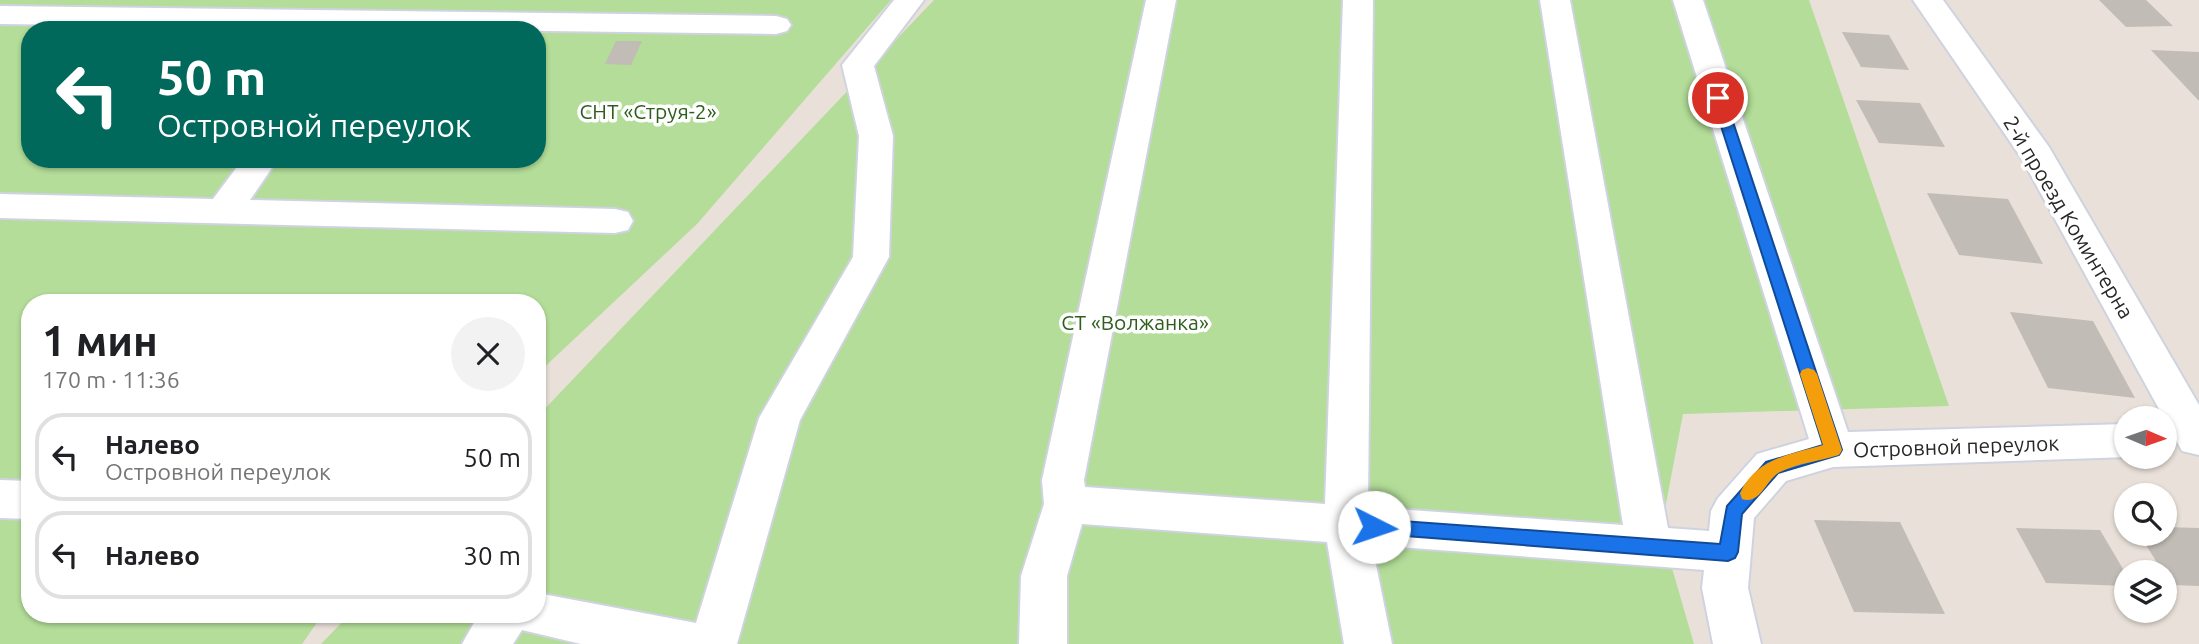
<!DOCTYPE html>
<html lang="ru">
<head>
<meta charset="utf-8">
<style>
  body { margin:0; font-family:Ubuntu,sans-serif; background:#f2f2f2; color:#202124; height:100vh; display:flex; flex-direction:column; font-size:26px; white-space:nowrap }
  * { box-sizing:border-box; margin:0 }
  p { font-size:23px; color:#757577 }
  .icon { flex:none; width:38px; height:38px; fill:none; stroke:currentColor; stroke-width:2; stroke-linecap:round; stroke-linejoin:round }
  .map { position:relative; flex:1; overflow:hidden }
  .side { position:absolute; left:21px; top:294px; width:525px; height:329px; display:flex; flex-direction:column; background:#fff; border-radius:28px; box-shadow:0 2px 5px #0004 }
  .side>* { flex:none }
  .banner { position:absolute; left:21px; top:21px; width:525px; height:147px; border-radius:28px; box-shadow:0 2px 5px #0004; background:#00695c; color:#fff; overflow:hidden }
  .needle { width:46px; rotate:92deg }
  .buttons { position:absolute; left:2114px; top:406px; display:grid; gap:14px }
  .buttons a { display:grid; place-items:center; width:63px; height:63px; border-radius:50%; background:#fff; box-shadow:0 2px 5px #0004; font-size:35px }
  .pin { position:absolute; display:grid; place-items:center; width:60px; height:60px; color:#fff; margin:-30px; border:4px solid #fff; border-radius:50%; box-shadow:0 2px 7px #0007 }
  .me { position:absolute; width:77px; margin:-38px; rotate:94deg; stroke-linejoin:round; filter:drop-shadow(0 0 5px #0008) }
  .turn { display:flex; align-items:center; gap:24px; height:147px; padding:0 21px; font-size:32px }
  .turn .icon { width:91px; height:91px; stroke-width:2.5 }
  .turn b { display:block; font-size:49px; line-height:60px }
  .round { display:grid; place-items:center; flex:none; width:74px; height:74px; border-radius:37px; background:#f2f2f2 }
  .summary { display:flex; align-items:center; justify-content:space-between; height:119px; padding:0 21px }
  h1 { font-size:42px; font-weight:700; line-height:52px }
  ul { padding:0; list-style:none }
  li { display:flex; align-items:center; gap:21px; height:88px; margin:0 14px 10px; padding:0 7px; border:4px solid #e0e0e0; border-radius:28px }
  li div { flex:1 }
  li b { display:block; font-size:26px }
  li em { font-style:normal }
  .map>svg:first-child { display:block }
  .green { fill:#b3dd98; fill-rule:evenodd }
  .building { fill:#c1bcb5 }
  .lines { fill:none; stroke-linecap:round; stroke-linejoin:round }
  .minor-casing { stroke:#cfd3e0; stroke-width:4 }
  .minor { fill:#fff; fill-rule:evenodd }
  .route { fill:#1a73e8; stroke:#114b97; stroke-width:2 }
  .slow { fill:#f59e0b }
  .labels { text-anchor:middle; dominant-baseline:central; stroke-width:7; stroke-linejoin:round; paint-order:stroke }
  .park-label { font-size:21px; fill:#2e5e1d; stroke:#fff }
  .street-label { font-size:21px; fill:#272727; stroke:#fff }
</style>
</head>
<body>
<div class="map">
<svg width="2199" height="644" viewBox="0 0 2199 644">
  <rect width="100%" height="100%" fill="#e9e1d9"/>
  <!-- green -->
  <g class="green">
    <path d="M0,0h891l-194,224 -160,150v-71h-507v311h293l-21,30h-302zM30,30h507v129h-507z"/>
    <path d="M934,0h875l140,406 -266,8 -22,116 33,114h-1373l29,-30h187v-197z"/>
  </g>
  <!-- building -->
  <g class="building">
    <path d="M2099,0h47l27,26 -47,1z"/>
    <path d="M1842,32l47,3 20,35 -48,-3z"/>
    <path d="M616,41h26l-11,24 -26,-1z"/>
    <path d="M2151,50l48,2v49z"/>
    <path d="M1856,100l64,3 25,44 -66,-4z"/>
    <path d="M1927,193l81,6 35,65 -84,-9z"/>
    <path d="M2010,312l83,9 42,77 -87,-10z"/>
    <path d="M1814,520l86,2 45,92 -91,-2z"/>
    <path d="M2165,527l34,1v58l-28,-1 -32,-51h26z"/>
    <path d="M2016,528l84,2 26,44v12l-80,-3z"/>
  </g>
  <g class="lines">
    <defs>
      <g id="minor">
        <path d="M894,0h30l-50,66 19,70 -4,121 -89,163 -63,224h-156l-59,-14 -9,14h-51l17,-30h58v-21l159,30 63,-205 94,-161 6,-121 -17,-71z"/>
        <path d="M1146,0h30l-92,480 1,7 240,17 18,-504h30l-5,507 255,18 -83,-525h30l98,528 41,3 2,-20 7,-13 39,-44 52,-15 -136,-439h30l145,432 278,-8v33h4l-297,10 -47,14 -32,37 -6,70 13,56h-48l-11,-56 2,-18 -332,-25 20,99h-48l-17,-102 -245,-18 -15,52v68h-48l2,-68 23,-72 -2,-24z"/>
        <path d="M1913,0h30l106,147 150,258v50l-17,-4 -160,-292z"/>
        <path d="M0,6l776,10 11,3 4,6 -4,6 -11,3 -776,-10z"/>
        <path d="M243,159h35l-28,41 365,9 13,3 5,9 -5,9 -13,3 -615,-15v-24l213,5z"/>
        <path d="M0,480l30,1v38l-30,-1z"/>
      </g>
    </defs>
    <!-- minor casing -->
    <use href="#minor" class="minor-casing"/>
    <!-- minor -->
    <use href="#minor" class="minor"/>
  </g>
  <!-- route -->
  <path class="route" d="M1718,94l7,4 117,352 -3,5 -61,18 -36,41 -4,38 -3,6 -7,3 -361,-28 -2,-6 2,-6 7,-2 346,25 7,-38 39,-44 57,-17 -111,-347z"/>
  <!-- slow -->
  <path class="slow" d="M1808,368l6,2 3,4 25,76 -3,5c-19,6 -41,8 -59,17 -14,7 -19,33 -38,27l-2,-6c17,-35 49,-38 83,-48l-23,-71 2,-4z"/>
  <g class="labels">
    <!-- park labels -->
    <g class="park-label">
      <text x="648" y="111">СНТ «Струя-2»</text>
      <text x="1135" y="322">СТ «Волжанка»</text>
    </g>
    <!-- street labels -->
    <g class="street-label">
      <text transform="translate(2069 217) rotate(59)">2-й проезд Коминтерна</text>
      <text transform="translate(1956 446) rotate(-2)">Островной переулок</text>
    </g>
  </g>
</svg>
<div class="buttons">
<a><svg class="needle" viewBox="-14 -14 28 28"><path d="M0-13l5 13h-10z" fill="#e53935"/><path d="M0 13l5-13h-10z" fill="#757577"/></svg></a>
<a><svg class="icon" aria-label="search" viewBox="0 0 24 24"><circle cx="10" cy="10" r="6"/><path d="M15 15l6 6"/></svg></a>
<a><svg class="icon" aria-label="layers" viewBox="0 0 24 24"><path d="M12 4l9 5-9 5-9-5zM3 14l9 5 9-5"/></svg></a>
</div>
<div class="pin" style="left:1718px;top:98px;background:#d93025"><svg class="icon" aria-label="arrive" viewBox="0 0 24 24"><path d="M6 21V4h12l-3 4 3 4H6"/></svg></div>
<svg class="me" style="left:1374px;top:527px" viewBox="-20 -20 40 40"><circle r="19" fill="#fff"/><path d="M0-13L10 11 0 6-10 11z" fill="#1a73e8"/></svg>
<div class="banner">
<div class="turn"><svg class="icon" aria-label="left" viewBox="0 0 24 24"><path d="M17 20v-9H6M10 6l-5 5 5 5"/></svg><div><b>50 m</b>Островной переулок</div></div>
</div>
<section class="side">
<div class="summary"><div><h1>1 мин</h1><p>170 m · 11:36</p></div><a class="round"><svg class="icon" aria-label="close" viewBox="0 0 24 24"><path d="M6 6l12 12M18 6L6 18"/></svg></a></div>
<ul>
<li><svg class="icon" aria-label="left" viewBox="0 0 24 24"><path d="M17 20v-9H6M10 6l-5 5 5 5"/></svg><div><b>Налево</b><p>Островной переулок</p></div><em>50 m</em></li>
<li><svg class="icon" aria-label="left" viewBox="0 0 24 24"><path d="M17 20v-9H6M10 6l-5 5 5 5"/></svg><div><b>Налево</b></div><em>30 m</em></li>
</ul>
</section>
</div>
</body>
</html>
